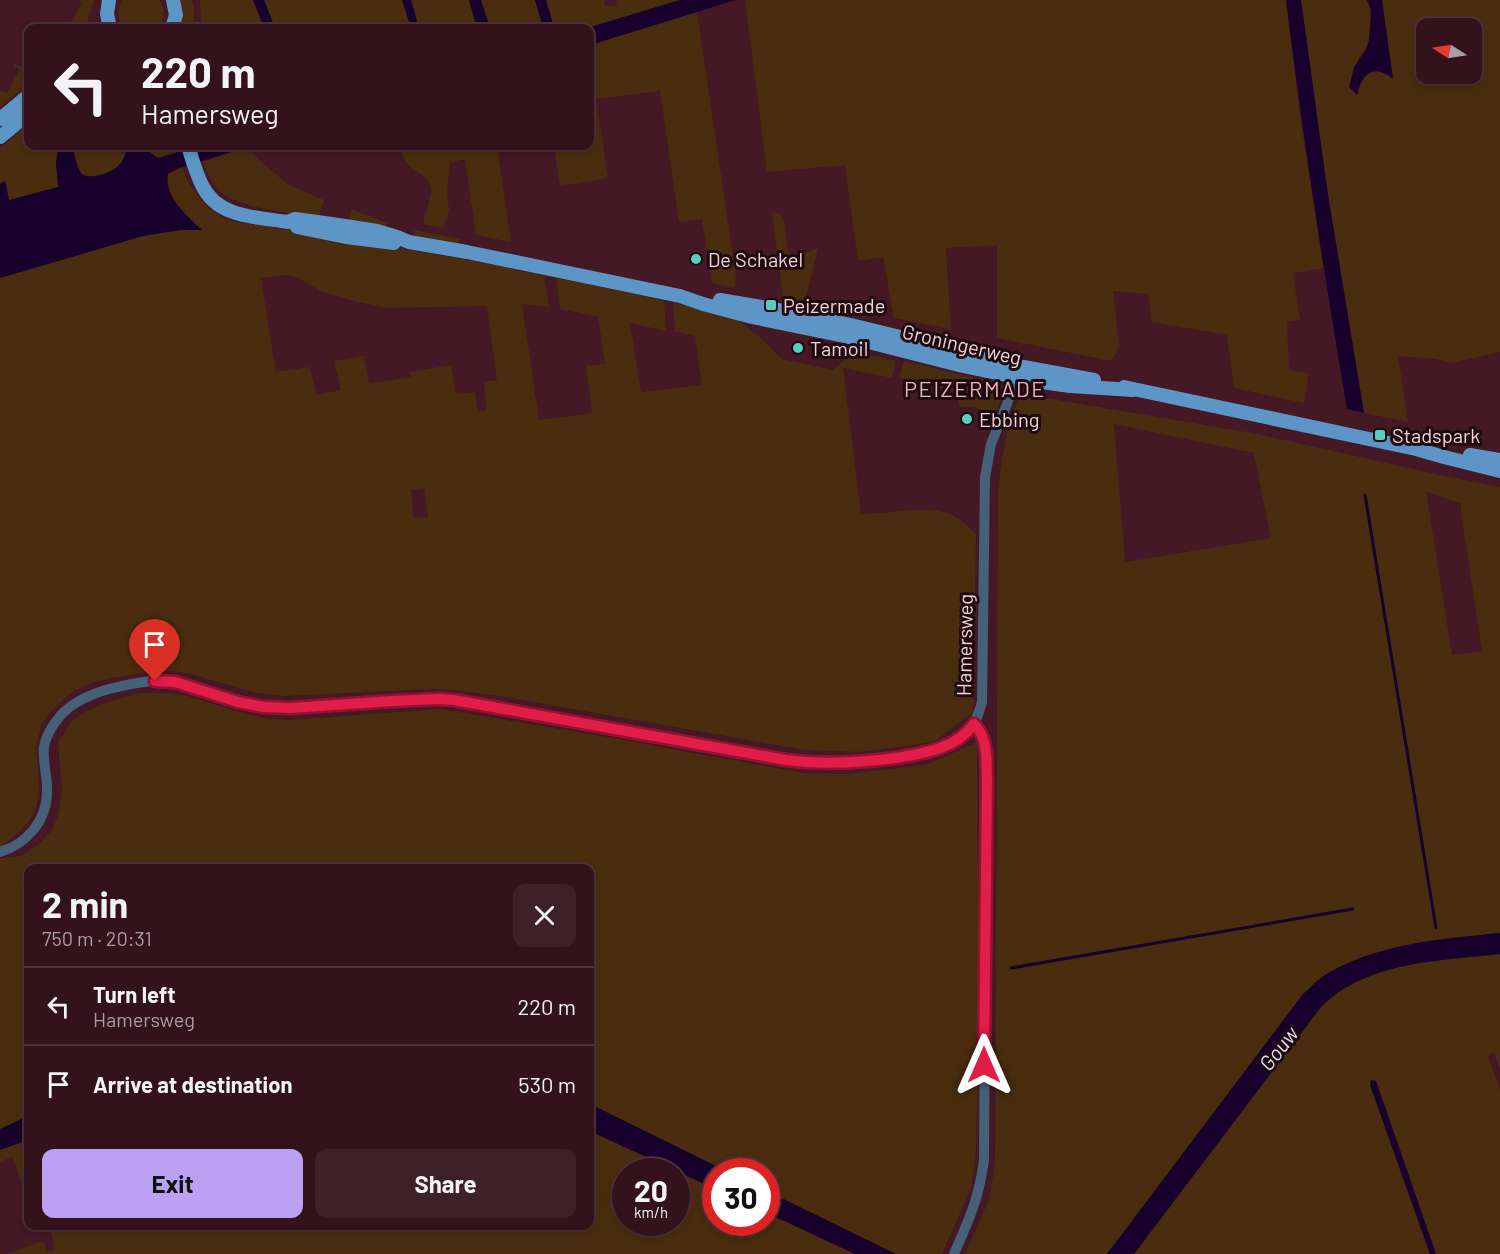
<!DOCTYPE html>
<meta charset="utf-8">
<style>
:root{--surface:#33121b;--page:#3e2028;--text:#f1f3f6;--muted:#a99ea3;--line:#4e323a;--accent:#bca0f2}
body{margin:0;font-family:Barlow,sans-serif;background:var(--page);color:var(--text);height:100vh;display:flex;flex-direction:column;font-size:22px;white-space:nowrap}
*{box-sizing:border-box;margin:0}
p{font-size:20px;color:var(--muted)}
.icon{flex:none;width:33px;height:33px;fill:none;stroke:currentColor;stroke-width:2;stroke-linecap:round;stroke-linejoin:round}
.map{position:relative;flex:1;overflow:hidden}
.side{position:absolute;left:24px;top:864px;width:570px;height:366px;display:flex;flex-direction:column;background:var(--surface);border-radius:12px;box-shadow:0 3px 9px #0003,0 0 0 2px var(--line)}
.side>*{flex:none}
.banner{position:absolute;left:24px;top:24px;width:570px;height:126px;border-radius:12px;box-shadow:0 3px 9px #0003,0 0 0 2px var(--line);background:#33121b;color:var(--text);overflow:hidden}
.needle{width:39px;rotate:282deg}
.controls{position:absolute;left:1416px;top:18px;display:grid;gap:12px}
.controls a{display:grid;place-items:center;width:66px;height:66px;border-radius:12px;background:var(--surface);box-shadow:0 3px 9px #0003,0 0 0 2px var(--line);font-size:30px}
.speed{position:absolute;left:612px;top:1158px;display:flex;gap:12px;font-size:30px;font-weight:700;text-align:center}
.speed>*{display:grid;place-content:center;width:78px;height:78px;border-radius:50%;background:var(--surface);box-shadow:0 3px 9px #0003,0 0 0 2px var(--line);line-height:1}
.speed small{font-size:15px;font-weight:400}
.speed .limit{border:9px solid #d22;background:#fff;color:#111}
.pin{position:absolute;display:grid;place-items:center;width:51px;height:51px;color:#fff;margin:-62px -26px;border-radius:50% 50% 50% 0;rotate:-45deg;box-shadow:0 0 6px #0007}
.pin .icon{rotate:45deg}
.me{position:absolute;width:66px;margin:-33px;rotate:0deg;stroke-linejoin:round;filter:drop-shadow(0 0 4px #0008)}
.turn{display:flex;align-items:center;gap:21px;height:126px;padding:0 18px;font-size:27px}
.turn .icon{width:78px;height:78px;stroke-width:2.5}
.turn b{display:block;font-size:42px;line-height:51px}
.round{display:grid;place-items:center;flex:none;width:63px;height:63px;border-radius:12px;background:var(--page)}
.overview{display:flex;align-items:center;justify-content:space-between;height:102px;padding:0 18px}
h1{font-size:36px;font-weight:700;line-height:45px}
.button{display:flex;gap:12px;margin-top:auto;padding:12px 18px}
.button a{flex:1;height:69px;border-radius:12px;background:var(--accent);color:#111;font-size:24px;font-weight:700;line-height:69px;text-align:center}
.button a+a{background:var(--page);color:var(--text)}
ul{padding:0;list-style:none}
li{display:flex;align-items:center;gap:18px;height:78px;padding:0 18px;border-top:2px solid var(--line)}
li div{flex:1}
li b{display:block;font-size:22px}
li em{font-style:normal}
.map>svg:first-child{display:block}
.green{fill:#4a2d0e;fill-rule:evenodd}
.water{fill:#18002c}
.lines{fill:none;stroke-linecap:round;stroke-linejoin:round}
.stream{stroke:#18002c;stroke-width:3}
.minor{stroke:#456078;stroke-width:10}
.major{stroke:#5d96c6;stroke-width:14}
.route-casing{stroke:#92132f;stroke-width:15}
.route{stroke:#e11d48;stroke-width:10}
.poi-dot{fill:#58cec1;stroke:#1e0b10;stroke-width:2}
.labels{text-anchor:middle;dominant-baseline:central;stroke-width:6;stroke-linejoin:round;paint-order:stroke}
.poi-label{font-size:20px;fill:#f0d2d8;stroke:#1e0b10;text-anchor:start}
.street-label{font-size:20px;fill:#f0d2d8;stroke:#1e0b10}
.water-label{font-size:21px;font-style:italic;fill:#e8dff3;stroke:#1e0b10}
.quarter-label{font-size:22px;letter-spacing:1.5px;fill:#ecb2be;stroke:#1e0b10}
</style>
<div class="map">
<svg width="1500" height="1254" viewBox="0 0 1500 1254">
<rect width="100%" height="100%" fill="#441824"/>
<path class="green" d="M 78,0 L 94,0 L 85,28 L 68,28 L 82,2 Z
M 123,0 L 160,0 C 165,10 165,18 159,28 L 124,28 C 117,19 117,10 123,0 Z
M 181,0 L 192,0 L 194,9 L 194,28 L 178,28 Z
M 200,0 L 253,0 L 264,28 L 201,28 Z
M 264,0 L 402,0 L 411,28 L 275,28 Z
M 411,0 L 469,0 L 477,28 L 419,28 Z
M 481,0 L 535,0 L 543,27 L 554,27 L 546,0 L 604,0 L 605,6 L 617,6 L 616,0 L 680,0 L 587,28 L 490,28 Z
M 745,0 L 1286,0 L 1300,116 L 1323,268 L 1293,273 L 1300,320 L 1287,322 L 1289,370 L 1309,373 L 1304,403 L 1234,388 L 1227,335 L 1152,322 L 1148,294 L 1113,291 L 1119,344 L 1117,351 L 1111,361 L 997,338 L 997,245 L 946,248 L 951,329 L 894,318 L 883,257 L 858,261 L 845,165 L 767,172 Z
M 1301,0 L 1367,0 C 1373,13 1372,35 1366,48 C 1364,53 1360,56 1358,60 C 1355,67 1357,86 1357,95 C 1363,72 1372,65 1393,78 L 1382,0 L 1500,0 L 1500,352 L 1451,363 L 1436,359 L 1398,356 L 1408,422 L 1364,413 L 1328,195 ZM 1426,28 L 1472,28 L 1472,74 L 1426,74 Z
M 697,12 L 736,277 L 735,288 L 712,283 L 702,219 L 679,222 L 660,91 L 596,99 L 608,178 L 560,186 L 554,146 L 590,146 L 590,45 Z
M 16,64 L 28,69 L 28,84 L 0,107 L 0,90 L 7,93 L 20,69 L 13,65 Z
M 28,125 L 28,146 L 59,146 L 56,162 L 58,187 L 9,201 L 7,186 L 4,182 L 0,184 L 0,148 Z
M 72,146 L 126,146 C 127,153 123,162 117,167 C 111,173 87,181 81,173 C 77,168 74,152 72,146 Z
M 146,146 L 174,146 L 177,152 L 158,158 L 148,151 Z
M 235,146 L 246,146 L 262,163 L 289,185 L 324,200 L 318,219 C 302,216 287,213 271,210 C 236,203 215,199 203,162 L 237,150 Z
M 399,146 L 497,146 L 511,242 L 476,235 L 465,159 L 450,163 L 447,192 L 449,209 L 448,216 L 443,228 L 423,224 C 425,214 430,201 431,191 C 431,174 414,173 407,163 C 403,158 402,151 399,146 Z
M 182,168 C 192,191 207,213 232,221 L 487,263 L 544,276 L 549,307 L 522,304 L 539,420 L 592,413 L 586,366 L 605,364 L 598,317 L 560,309 L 556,278 L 664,300 L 666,331 L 630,323 L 641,392 L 702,385 L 695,336 L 675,331 L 673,302 L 738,320 L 763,340 L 782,359 L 833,370 L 851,354 L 877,356 L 896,361 L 892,378 L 843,368 L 861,514 C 886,514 932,503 954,516 C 962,520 969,528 976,534 L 973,712 L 935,741 L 925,743 L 859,752 L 805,750 L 499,696 L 457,690 L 432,689 L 283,696 L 253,692 L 194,675 L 175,671 L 160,671 L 111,678 L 91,683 L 72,692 L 51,711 L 42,724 L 36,746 L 39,787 L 36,809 L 29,821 L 19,832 L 0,847 L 0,278 L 143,236 L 180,230 L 201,230 C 188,215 163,198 168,174 ZM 287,275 L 296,277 L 323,292 L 354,301 L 387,308 L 487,306 L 497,380 L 484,382 L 487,410 L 478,411 L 475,392 L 456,394 L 451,365 L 410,372 L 411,377 L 369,384 L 364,356 L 334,361 L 341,390 L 316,395 L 310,367 L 276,372 L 261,278 ZM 424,488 L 428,517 L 414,518 L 411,490 Z
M 351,209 L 387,223 L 383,230 L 349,223 Z
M 772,212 L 781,214 C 794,237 772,268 818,248 L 806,298 L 811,299 L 810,302 L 783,297 Z
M 414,230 L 461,239 L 457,245 L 416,237 Z
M 904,361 L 1006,386 L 995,414 L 973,407 L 960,407 L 957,392 L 899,378 Z
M 1022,394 L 1258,434 L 1444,476 L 1500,487 L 1500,933 L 1425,941 L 1394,948 L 1280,1025 L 1107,1254 L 965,1254 L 989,1200 L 995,1164 L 998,490 C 1002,457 1006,424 1022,394 ZM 1114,424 L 1254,453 L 1271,538 L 1125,562 ZM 1426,491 L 1461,504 L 1461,512 L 1482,651 L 1452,655 Z
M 139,693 L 170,693 L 188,696 L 250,715 L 266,718 L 287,720 L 441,709 L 607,737 L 803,773 L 848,774 L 926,765 L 977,742 L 979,1003 L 976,1151 L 971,1188 L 942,1254 L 896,1254 L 767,1191 L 766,1172 L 726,1171 L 590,1104 L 590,868 L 28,868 L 28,1116 L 0,1129 L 0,858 L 21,856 L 40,843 L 52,830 L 58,815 L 62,791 L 58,742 L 71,722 L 83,713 L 102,704 Z
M 1500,954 L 1500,1069 L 1494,1051 L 1488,1056 L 1500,1090 L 1500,1254 L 1436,1254 L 1376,1081 L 1372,1080 L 1370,1085 L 1430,1254 L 1134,1254 L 1321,1007 C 1368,961 1438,961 1500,954 Z
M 590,1131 L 715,1189 L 716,1222 L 766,1222 L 767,1213 L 855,1254 L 7,1254 L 40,1242 L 44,1243 L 47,1251 L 55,1250 L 51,1233 L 45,1227 L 36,1228 L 35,1226 L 590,1226 ZM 626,1172 L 676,1172 L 676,1222 L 626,1222 Z
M 28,1140 L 28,1205 L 14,1159 L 12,1157 L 0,1162 L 0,1150 Z"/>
<path class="water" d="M 253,0 L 264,0 L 275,28 L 264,28 Z
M 402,0 L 411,0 L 419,28 L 411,28 Z
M 469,0 L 481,0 L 490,28 L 477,28 Z
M 535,0 L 546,0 L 554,27 L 543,27 Z
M 680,0 L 736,0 L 590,45 L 590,28 L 587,28 Z
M 1286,0 L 1301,0 L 1328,195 L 1364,413 L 1347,409 C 1324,273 1303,137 1286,0 Z
M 1367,0 L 1382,0 L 1393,79 C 1374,63 1362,73 1357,95 L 1349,87 L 1354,67 L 1366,49 L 1369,40 L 1371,10 Z
M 59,146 L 72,146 C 74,152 77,168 81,173 C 87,181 111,173 117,167 C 123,162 127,153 126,146 L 146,146 L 148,151 L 158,158 L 200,146 L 235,146 L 238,150 L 176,169 L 168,174 C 164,197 187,216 202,230 L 180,230 L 143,236 L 0,278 L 0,184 L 5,181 L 9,200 L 58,187 L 56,162 Z
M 1500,933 L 1500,954 C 1438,961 1368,961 1321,1007 L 1134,1254 L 1107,1254 L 1303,994 C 1311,987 1319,978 1328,973 C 1380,943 1442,939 1500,933 Z
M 1371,1080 L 1376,1081 L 1436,1254 L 1430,1254 L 1370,1085 Z
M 590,1104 L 726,1171 L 716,1172 L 715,1189 L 590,1131 Z
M 28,1116 L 28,1140 L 0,1150 L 0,1129 Z
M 767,1191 L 896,1254 L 855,1254 L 767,1213 Z"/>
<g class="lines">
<path class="stream" d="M 1365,495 L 1436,928
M 1011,968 L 1353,909"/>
<path class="minor" d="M 0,852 C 27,844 47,820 47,792 C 48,778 42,760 44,747 C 46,735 54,723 61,715 C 74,701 91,694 109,689 C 130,684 154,678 176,682 C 197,686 216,696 236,702 C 254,707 272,708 290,708 C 345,707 399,696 454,700 L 786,760 C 803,762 820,764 837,764 C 869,763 947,756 969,731 C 976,723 979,712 982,702 L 985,477 L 991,444 L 1007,404 L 1017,370
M 954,1254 C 969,1220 979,1198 984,1160 L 986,780 C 986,760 989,739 974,724"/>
<path class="major" d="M 109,0 L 107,14 L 110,28
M 172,28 L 176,15 L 173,0
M 0,119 L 28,96
M 0,137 L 28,114
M 188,146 C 192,159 196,173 202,185 C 217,218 257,217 288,222 L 295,219 L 332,224 L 377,231 L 397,237 L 409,242 L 467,252 L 680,296 L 703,304 L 752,317 L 849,337 L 963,366 L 1035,381 L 1070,386 L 1133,390
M 297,227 L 346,237 L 394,243
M 720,300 L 774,309 L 851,325 L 1018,366 L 1094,380
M 1124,387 L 1416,449 L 1444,457 L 1500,471
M 1470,455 L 1500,460"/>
</g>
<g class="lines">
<defs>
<path id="route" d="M 155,681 L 175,682 L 238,702 L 264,707 L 291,708 L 393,701 L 438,699 L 454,700 L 786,760 C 824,765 858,763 896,758 C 924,753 956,749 974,724 C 989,739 986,760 987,780 L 984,1065"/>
</defs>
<use href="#route" class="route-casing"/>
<use href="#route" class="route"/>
</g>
<g class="poi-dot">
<circle cx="696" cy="259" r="6"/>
<rect x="765" y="299" width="12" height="12" rx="3"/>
<circle cx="798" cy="348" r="6"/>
<circle cx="967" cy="419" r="6"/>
<rect x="1374" y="429" width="12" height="12" rx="3"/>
</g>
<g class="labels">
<g class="poi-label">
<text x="708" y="259">De Schakel</text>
<text x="783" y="305">Peizermade</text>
<text x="810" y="348">Tamoil</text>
<text x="979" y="419">Ebbing</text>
<text x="1392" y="435">Stadspark</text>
</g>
<g class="street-label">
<text transform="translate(962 344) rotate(13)">Groningerweg</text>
<text transform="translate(964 645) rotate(-89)">Hamersweg</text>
</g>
<g class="water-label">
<text transform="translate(1278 1048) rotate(-52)">Gouw</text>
</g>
<g class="quarter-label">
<text x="975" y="388">PEIZERMADE</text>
</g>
</g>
</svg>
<div class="controls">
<a><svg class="needle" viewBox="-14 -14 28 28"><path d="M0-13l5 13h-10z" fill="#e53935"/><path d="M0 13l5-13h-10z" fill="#a99ea3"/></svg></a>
</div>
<div class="speed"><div>20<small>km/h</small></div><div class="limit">30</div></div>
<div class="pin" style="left:155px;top:681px;background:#d93025"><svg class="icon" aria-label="arrive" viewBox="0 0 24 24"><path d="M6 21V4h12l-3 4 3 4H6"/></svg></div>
<svg class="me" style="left:984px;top:1065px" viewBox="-20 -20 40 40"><path d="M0-17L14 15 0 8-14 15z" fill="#e11d48" stroke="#fff" stroke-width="4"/></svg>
<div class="banner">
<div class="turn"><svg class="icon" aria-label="left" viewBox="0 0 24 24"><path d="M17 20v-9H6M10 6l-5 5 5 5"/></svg><div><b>220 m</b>Hamersweg</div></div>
</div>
<section class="side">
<div class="overview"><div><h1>2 min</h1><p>750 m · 20:31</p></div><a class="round"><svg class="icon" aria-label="close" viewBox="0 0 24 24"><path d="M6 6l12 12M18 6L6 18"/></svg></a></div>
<ul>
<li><svg class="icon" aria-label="left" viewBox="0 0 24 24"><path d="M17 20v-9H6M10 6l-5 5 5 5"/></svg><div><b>Turn left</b><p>Hamersweg</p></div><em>220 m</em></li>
<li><svg class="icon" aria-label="arrive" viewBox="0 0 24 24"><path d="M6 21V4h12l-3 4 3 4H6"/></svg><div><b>Arrive at destination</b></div><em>530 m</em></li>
</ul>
<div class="button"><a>Exit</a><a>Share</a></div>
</section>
</div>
